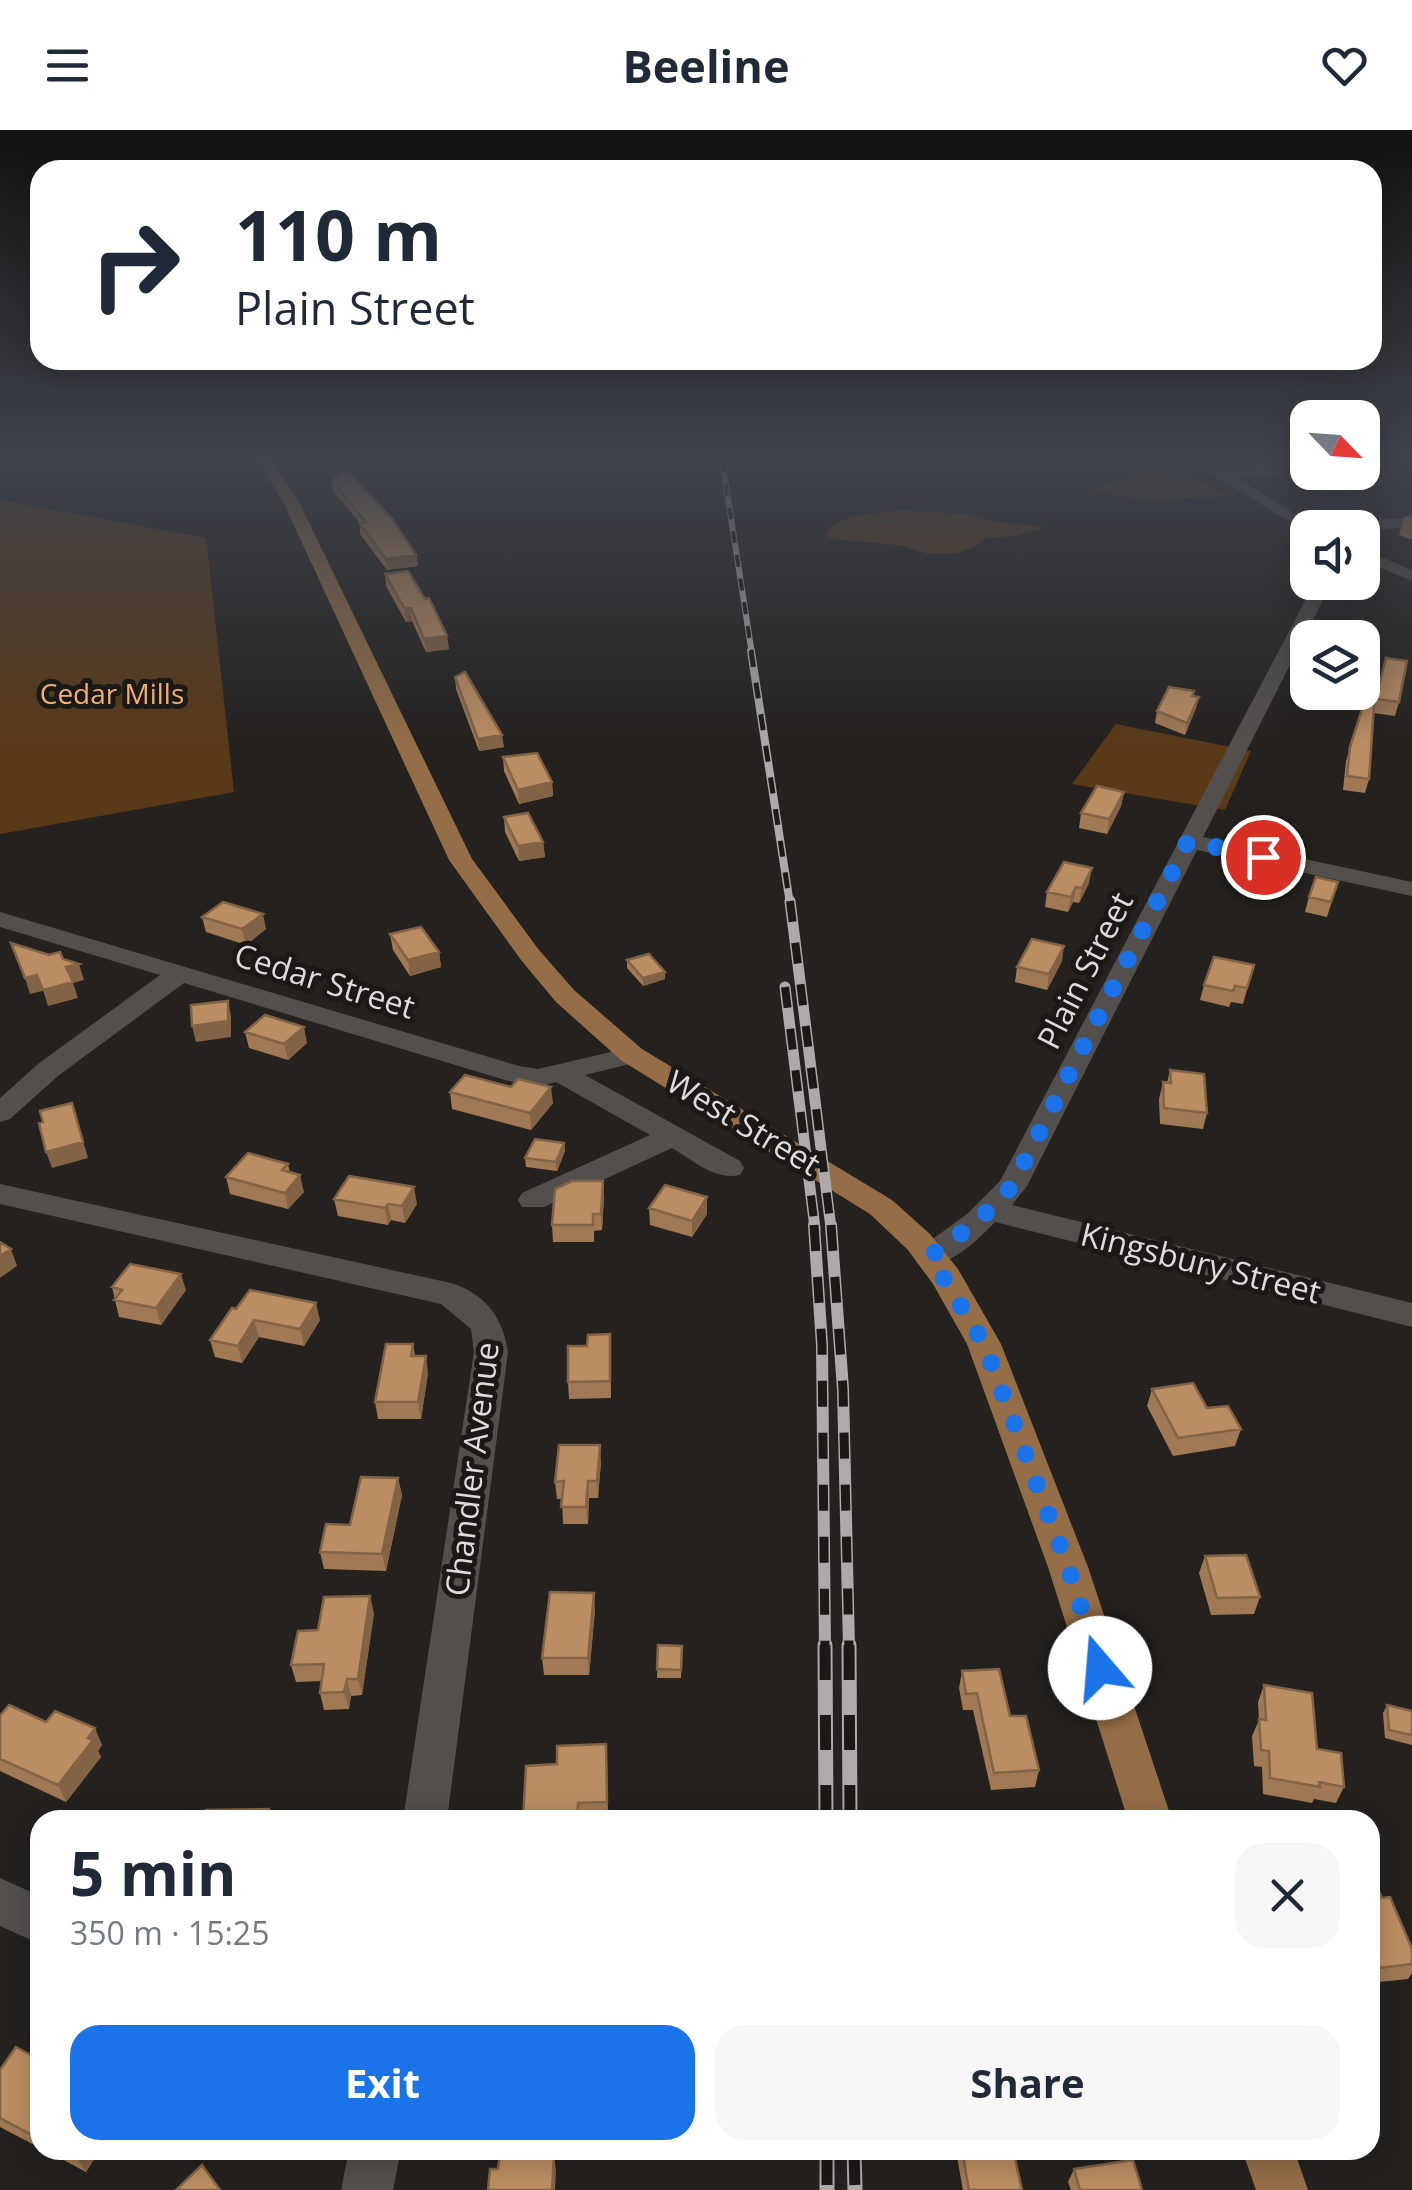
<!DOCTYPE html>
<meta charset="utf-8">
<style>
:root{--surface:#fff;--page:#f6f6f7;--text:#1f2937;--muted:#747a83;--accent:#1a73e8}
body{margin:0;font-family:"Open Sans",sans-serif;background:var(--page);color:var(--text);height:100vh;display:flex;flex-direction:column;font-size:38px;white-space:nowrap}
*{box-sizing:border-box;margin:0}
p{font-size:32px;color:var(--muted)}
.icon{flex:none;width:55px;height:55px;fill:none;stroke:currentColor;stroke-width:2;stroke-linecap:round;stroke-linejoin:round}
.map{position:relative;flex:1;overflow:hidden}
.sheet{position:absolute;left:30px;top:1680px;width:1350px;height:350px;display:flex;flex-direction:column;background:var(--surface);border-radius:30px;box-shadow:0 5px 25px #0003}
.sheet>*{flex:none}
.guide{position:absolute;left:30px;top:30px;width:1352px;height:210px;border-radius:30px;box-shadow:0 5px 25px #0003;background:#fff;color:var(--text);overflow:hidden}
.needle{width:65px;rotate:115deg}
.buttons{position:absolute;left:1290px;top:270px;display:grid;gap:20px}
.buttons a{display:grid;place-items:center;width:90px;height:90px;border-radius:20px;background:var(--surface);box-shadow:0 5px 25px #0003;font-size:50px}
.pin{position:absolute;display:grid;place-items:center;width:85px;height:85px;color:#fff;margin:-42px;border:5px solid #fff;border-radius:50%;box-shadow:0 2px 10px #0007}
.me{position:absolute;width:110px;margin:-55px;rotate:342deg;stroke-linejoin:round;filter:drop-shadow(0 0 8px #0008)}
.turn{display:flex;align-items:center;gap:35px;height:210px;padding:0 40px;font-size:45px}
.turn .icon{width:130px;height:130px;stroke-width:2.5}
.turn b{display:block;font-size:70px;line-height:85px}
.round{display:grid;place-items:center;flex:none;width:105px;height:105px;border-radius:30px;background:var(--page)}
.head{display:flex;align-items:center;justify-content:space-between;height:170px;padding:0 40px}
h1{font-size:60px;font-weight:700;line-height:75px}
.primary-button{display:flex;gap:20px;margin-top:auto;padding:20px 40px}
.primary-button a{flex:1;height:115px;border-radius:30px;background:var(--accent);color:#fff;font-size:40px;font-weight:700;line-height:115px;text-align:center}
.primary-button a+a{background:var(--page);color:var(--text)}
header{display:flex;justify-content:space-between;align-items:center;height:130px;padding:0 40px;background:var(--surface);font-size:45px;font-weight:700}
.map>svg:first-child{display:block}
.green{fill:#5a3917}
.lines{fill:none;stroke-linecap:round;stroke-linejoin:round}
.minor{fill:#534f4c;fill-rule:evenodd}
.major{fill:#956e47;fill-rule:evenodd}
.rail-far4-casing{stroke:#adaaa9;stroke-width:6}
.rail-far3-casing{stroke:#adaaa9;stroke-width:8}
.rail-far2-casing{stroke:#adaaa9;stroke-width:11}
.rail-far1-casing{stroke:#adaaa9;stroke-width:12}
.rail-casing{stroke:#adaaa9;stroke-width:15}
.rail-far4{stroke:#1b1815;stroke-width:4;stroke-dasharray:12;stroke-linecap:butt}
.rail-far3{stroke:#1b1815;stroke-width:5;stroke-dasharray:16;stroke-linecap:butt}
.rail-far2{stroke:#1b1815;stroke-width:8;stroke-dasharray:21;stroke-linecap:butt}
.rail-far1{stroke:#1b1815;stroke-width:9;stroke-dasharray:26;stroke-linecap:butt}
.rail{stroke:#1b1815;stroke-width:11;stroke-dasharray:35;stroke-linecap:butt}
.wall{fill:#a17954}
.shaded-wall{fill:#836345}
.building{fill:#bb8d62;stroke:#836345;stroke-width:2.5}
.route{stroke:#1a73e8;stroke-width:18;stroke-dasharray:0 32.4}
.labels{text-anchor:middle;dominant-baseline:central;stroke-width:10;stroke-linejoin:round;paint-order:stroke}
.far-park-label{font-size:28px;fill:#f1ae70;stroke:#1b1815}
.street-label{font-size:32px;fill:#dedbda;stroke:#1b1815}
</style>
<header><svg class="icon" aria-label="menu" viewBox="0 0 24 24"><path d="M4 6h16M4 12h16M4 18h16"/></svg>Beeline<svg class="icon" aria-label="heart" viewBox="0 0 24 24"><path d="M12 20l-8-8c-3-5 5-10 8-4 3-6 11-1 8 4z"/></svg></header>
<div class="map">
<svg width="1412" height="2060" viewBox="0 0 1412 2060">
<rect width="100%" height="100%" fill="#24211e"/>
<path class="green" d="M 1143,338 L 1189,345 L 1228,366 L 1150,370 L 1093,362 L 1095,358 L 1135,344 L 1128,341 Z
M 0,370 L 206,408 L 234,662 L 0,704 Z
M 897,380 L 970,384 L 996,392 L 1046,397 L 1016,406 L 985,408 L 974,417 L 956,423 L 929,424 L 899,415 L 833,409 L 825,404 C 841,381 872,386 897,380 Z
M 1116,594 L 1251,621 L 1225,680 L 1072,654 Z"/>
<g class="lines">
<path class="minor" d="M 1190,330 L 1207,330 L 1225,341 L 1308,332 L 1308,340 L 1238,348 L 1318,398 L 1304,401 Z
M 1412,387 L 1412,397 L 1362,401 L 1362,398 L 1338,398 L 1346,393 Z
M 1362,419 L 1412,440 L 1412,451 L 1362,430 Z
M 1315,452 L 1332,452 L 1203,707 L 1412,752 L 1412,766 L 1197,720 L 1027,1056 L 1012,1075 L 1412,1173 L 1412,1197 L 995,1092 C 978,1110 945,1142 919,1135 L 914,1127 L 919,1119 L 967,1084 L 1000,1051 Z
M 0,782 L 519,936 L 538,939 L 632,917 L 642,919 L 646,925 L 642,931 L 585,945 L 740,1031 L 744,1038 L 740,1045 C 716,1051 692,1030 672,1018 L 544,1077 L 522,1077 L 518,1070 L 522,1063 L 650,1005 L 556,952 L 538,957 L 505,950 L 184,853 L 58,946 L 10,989 L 0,992 L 0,968 L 38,934 L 160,845 L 0,797 Z
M 0,1054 L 451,1153 C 486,1164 503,1188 508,1222 L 447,1690 L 403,1690 L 474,1222 L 471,1199 L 441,1174 L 0,1074 Z
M 0,1748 L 40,1766 L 40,1814 L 0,1796 Z
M 349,2020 L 401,2020 L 393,2060 L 341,2060 Z"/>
<path class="major" d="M 258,330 L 272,330 L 300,374 L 472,729 L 539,820 L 574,860 L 642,919 L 892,1070 L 930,1104 L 958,1139 L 1001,1214 L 1088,1437 L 1172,1690 L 1128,1690 L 1048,1437 L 967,1214 L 933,1154 L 908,1120 L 870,1084 L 622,931 L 556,872 L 521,830 L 449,730 L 284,374 Z
M 1242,2020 L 1294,2020 L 1308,2060 L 1256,2060 Z"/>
<defs>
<path id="rail-far4" d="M 722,330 L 752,524"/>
<path id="rail-far3" d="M 751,521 L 790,774"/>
<path id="rail-far2" d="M 790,771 L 831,1098
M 785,857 L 815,1098"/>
<path id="rail-far1" d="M 814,1095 L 822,1215 L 825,1518
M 831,1095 L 843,1259 L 849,1518"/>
<path id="rail" d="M 825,1515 L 826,1690
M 849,1515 L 850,1690
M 827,2020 L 827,2060
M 854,2020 L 855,2060"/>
</defs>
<use href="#rail-far4" class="rail-far4-casing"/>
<use href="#rail-far3" class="rail-far3-casing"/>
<use href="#rail-far2" class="rail-far2-casing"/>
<use href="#rail-far1" class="rail-far1-casing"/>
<use href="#rail" class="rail-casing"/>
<use href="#rail-far4" class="rail-far4"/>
<use href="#rail-far3" class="rail-far3"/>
<use href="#rail-far2" class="rail-far2"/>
<use href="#rail-far1" class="rail-far1"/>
<use href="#rail" class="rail"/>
</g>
<path class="wall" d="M 332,351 L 416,425 L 418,436 L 387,440 L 360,404 L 360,393 L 333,361 Z
M 1412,385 L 1412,410 L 1399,405 L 1404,387 Z
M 385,444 L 425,469 L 449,519 L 426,522 L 412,491 L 406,492 L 386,456 Z
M 1386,528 L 1399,572 L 1395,586 L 1374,583 L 1369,649 L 1365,663 L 1343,660 L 1346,631 L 1364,573 L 1374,576 Z
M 455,547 L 504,617 L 479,621 L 456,559 Z
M 1194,561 L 1193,566 L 1199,567 L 1196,578 L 1185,605 L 1155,593 L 1157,581 Z
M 503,627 L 552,652 L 553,666 L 519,674 L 504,641 Z
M 1124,662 L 1121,676 L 1107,704 L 1079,698 L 1081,683 Z
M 504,687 L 543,712 L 545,727 L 519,731 L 505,702 Z
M 1338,752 L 1327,787 L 1305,782 L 1309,767 Z
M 1089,753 L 1079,773 L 1073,772 L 1068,782 L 1045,777 L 1047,762 Z
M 202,787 L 266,799 L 246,815 L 206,802 Z
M 390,804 L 439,822 L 441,837 L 410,846 L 393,820 Z
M 627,830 L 665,842 L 665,849 L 643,856 L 627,838 Z
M 1062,831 L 1047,860 L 1015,852 L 1017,837 Z
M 1254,835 L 1243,874 L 1231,872 L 1229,877 L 1200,870 L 1204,855 Z
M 245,902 L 307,913 L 288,930 L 249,918 Z
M 1170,940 L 1207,983 L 1203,999 L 1160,994 L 1159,969 L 1163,952 L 1167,953 Z
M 511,957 L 553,973 L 531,1000 L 452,979 L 450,962 Z
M 564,1013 L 565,1021 L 557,1041 L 526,1037 L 525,1028 Z
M 288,1034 L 290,1043 L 304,1062 L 288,1079 L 230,1064 L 226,1047 Z
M 603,1051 L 604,1067 L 602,1100 L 594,1101 L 594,1112 L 553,1112 L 552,1095 Z
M 334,1069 L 417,1074 L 405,1093 L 391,1090 L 388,1095 L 338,1086 Z
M 649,1078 L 707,1084 L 692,1107 L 650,1095 Z
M 112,1157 L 186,1160 L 161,1195 L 119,1187 Z
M 232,1178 L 320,1190 L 304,1216 L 259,1207 L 242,1233 L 215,1227 L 210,1210 Z
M 610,1204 L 611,1268 L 569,1269 L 568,1252 L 587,1216 Z
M 413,1214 L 415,1226 L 428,1243 L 421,1289 L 378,1289 L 375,1272 Z
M 1152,1259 L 1207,1278 L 1241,1299 L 1235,1316 L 1173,1326 L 1147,1276 Z
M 601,1332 L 598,1368 L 589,1368 L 588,1394 L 563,1394 L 562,1369 L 557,1369 L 555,1352 Z
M 398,1348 L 402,1365 L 386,1441 L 324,1439 L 320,1422 Z
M 1205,1426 L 1260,1467 L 1254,1484 L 1211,1485 L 1199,1443 Z
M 595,1480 L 589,1545 L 544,1545 L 542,1528 Z
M 374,1483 L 362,1565 L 351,1566 L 349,1579 L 324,1580 L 320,1563 L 322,1551 L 296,1552 L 291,1535 L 318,1500 Z
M 682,1516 L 681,1548 L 657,1548 L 657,1539 Z
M 962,1541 L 1010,1586 L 1039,1640 L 1035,1657 L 991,1660 L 973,1580 L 963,1580 L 959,1558 Z
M 1264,1555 L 1317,1619 L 1344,1657 L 1336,1673 L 1314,1669 L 1312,1673 L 1263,1664 L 1262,1637 L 1254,1636 L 1252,1606 L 1259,1590 L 1258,1572 Z
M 1387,1575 L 1412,1581 L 1412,1615 L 1385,1608 L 1383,1583 Z
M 0,1586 L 46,1592 L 102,1615 L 98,1621 L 101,1627 L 66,1672 L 0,1641 Z
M 607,1630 L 608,1688 L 523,1690 Z
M 1370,1749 L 1412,1819 L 1412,1843 L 1408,1849 L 1370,1853 Z
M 40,1930 L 40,2018 L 0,1997 L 0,1940 Z
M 45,2020 L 100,2020 L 86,2042 Z
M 959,2020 L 1013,2020 L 1022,2060 L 963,2060 L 957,2027 Z
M 1074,2039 L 1142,2060 L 1071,2060 L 1068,2052 Z"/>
<path class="shaded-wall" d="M 416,425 L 418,436 L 387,440 L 386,429 Z
M 411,478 L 412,491 L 406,492 L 405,479 Z
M 447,506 L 449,519 L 426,522 L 424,509 Z
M 1199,567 L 1196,578 L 1185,605 L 1187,593 Z
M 502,605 L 504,617 L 479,621 L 478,609 Z
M 552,652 L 553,666 L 519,674 L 518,660 Z
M 1124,662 L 1121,676 L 1107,704 L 1109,689 Z
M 543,712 L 545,727 L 519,731 L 518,716 Z
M 1092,738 L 1089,753 L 1079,773 L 1082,758 Z
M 1076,757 L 1073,772 L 1068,782 L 1071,767 Z
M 263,784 L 266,799 L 246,815 L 242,799 Z
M 1064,816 L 1062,831 L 1047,860 L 1049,844 Z
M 439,822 L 441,837 L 410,846 L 408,830 Z
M 79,834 L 84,850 L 73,853 L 78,868 L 48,876 L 43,860 L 66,837 Z
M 665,842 L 665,849 L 643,856 L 643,848 Z
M 37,845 L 42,861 L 30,864 L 25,848 Z
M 228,871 L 231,886 L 231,907 L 196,912 L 192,896 Z
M 304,897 L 307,913 L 288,930 L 284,914 Z
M 551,957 L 553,973 L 531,1000 L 530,983 Z
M 72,973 L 88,1028 L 52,1038 L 46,1022 Z
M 564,1013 L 565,1021 L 557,1041 L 556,1032 Z
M 300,1045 L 304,1062 L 288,1079 L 285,1063 Z
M 603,1051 L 604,1067 L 602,1100 L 601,1084 Z
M 414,1057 L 417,1074 L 405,1093 L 402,1076 Z
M 707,1067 L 707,1084 L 692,1107 L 692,1091 Z
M 388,1074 L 391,1090 L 388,1095 L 385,1078 Z
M 11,1119 L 17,1136 L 0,1148 L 0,1126 Z
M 181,1144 L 186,1160 L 161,1195 L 156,1178 Z
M 316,1173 L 320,1190 L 304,1216 L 300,1199 Z
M 254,1190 L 259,1207 L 242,1233 L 238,1216 Z
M 426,1226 L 428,1243 L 421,1289 L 418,1272 Z
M 600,1315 L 601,1332 L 598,1368 L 597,1351 Z
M 398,1348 L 402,1365 L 386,1441 L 382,1424 Z
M 588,1351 L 589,1368 L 588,1394 L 586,1377 Z
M 594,1463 L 595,1480 L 589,1545 L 588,1528 Z
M 370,1466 L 374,1483 L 362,1565 L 358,1549 Z
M 347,1549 L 351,1566 L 349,1579 L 344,1562 Z
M 95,1598 L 102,1615 L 98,1621 L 101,1627 L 66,1672 L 58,1655 Z
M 82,2020 L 100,2020 L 86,2042 L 77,2028 Z
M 554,2026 L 556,2040 L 555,2060 L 552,2060 Z"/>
<path class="building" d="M 346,339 L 393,390 L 416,425 L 386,429 L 359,393 L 366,392 L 332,351 Z
M 408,441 L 425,469 L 429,468 L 447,506 L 424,509 L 411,478 L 405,479 L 385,444 Z
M 1386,528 L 1407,531 L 1399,572 L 1376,569 Z
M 465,542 L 502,605 L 478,609 L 455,547 Z
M 1169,557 L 1194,561 L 1192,566 L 1199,567 L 1187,593 L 1157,581 Z
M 1364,573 L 1374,575 L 1369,649 L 1347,646 L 1350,617 Z
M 537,623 L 552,652 L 518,660 L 503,627 Z
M 1097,656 L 1124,662 L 1109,689 L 1081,683 Z
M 528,683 L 543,712 L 518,716 L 504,687 Z
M 1064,732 L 1092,738 L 1082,758 L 1076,757 L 1071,767 L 1047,762 Z
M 1316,747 L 1338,752 L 1331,772 L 1309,767 Z
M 223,772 L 263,784 L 242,799 L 202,787 Z
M 421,797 L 439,822 L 408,830 L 390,804 Z
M 1032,809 L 1064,816 L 1049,844 L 1017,837 Z
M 11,813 L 49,825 L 60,822 L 63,829 L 79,834 L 66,837 L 73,852 L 43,860 L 37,845 L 25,848 Z
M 649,824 L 665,842 L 643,848 L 627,830 Z
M 1214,827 L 1254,835 L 1247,858 L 1235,856 L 1233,861 L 1204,855 Z
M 228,871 L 228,891 L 192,896 L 191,875 Z
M 265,885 L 304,897 L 284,914 L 245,902 Z
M 1170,940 L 1204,944 L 1207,983 L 1164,978 L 1163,952 L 1171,953 Z
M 465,945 L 511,957 L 518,949 L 551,957 L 530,983 L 450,962 Z
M 72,973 L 83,1012 L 46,1022 L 39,993 L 43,992 L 40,981 Z
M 535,1009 L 564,1013 L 556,1032 L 525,1028 Z
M 248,1023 L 288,1034 L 282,1040 L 300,1045 L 285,1063 L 226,1047 Z
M 349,1046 L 414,1057 L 402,1076 L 388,1074 L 385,1078 L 334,1069 Z
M 572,1051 L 603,1051 L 601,1084 L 593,1084 L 593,1095 L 552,1095 L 555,1059 Z
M 665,1055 L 707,1067 L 692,1091 L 649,1078 Z
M 0,1112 L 11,1119 L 0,1126 Z
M 130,1134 L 181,1144 L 156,1178 L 114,1170 L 122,1160 L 112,1157 Z
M 250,1160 L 316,1173 L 300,1199 L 254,1190 L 238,1216 L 210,1210 L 232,1178 L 236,1179 Z
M 610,1204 L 610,1251 L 568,1252 L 568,1216 L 587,1216 L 588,1205 Z
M 386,1214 L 413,1214 L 411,1226 L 426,1226 L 418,1272 L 375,1272 Z
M 1193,1253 L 1207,1278 L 1228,1276 L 1241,1299 L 1178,1308 L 1152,1259 Z
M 559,1315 L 600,1315 L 597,1351 L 588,1351 L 586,1377 L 561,1377 L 564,1351 L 555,1352 Z
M 361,1347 L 398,1348 L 382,1424 L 320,1422 L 326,1394 L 350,1395 Z
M 1246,1425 L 1260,1467 L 1217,1468 L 1205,1426 Z
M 550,1462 L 594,1463 L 588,1528 L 542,1528 Z
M 370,1466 L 358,1549 L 347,1549 L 344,1562 L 320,1563 L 324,1534 L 291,1535 L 298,1501 L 318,1500 L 324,1467 Z
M 658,1515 L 682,1516 L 681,1540 L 657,1539 Z
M 999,1539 L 1010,1586 L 1026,1586 L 1039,1640 L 994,1643 L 977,1563 L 966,1564 L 962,1541 Z
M 1264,1555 L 1312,1563 L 1317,1619 L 1341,1623 L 1344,1657 L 1319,1652 L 1320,1657 L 1270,1648 L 1269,1621 L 1261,1620 L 1259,1589 L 1266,1590 Z
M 9,1575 L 46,1592 L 55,1581 L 95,1598 L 88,1608 L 93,1610 L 58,1655 L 0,1629 L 0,1586 Z
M 1387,1575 L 1412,1581 L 1412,1605 L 1389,1600 Z
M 606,1614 L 607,1672 L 578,1673 L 577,1690 L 523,1690 L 526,1636 L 557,1634 L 557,1616 Z
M 269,1679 L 267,1690 L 204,1690 L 206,1680 Z
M 1370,1749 L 1374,1749 L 1382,1768 L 1390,1767 L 1412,1819 L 1412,1834 L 1370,1839 Z
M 16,1917 L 40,1930 L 40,2009 L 0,1988 L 0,1940 Z
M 61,2020 L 82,2020 L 77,2028 Z
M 962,2020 L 1013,2020 L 1022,2060 L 969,2060 Z
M 500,2026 L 554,2026 L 552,2060 L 488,2060 L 490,2039 L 498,2039 Z
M 1133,2030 L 1142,2060 L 1080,2060 L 1074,2039 Z
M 202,2035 L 220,2060 L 176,2060 Z"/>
<linearGradient id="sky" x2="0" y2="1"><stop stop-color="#141210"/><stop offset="0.53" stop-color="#3f434c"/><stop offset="1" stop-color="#3f434c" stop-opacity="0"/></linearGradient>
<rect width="1412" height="618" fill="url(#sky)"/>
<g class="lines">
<path class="route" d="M 1100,1538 L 1068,1437 L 984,1214 L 930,1126 L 978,1091 L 1012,1056 L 1188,711 L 1263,727"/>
</g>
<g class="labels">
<g class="far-park-label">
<text x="112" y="563">Cedar Mills</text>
</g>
<g class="street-label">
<text transform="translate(1084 840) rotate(-63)">Plain Street</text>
<text transform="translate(325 850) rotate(17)">Cedar Street</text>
<text transform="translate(744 992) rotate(31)">West Street</text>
<text transform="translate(1201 1132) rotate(14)">Kingsbury Street</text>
<text transform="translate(471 1339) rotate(-83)">Chandler Avenue</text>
</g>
</g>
</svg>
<div class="buttons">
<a><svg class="needle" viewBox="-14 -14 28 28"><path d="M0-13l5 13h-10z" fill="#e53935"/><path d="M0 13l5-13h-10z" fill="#747a83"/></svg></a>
<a><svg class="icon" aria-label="sound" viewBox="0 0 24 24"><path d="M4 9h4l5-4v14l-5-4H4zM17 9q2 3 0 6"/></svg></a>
<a><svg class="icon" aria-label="layers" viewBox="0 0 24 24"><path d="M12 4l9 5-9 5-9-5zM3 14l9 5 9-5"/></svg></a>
</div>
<div class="pin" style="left:1263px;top:727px;background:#d93025"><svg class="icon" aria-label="arrive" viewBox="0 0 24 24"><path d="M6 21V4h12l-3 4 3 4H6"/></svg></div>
<svg class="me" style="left:1100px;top:1538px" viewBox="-20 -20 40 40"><circle r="19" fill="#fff"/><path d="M0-13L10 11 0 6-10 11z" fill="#1a73e8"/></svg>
<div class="guide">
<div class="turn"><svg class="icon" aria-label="right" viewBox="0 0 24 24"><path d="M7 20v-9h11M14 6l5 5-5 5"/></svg><div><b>110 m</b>Plain Street</div></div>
</div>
<section class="sheet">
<div class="head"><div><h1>5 min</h1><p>350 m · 15:25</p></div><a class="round"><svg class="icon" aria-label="close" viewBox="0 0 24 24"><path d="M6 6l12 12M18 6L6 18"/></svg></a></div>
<div class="primary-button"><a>Exit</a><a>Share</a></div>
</section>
</div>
